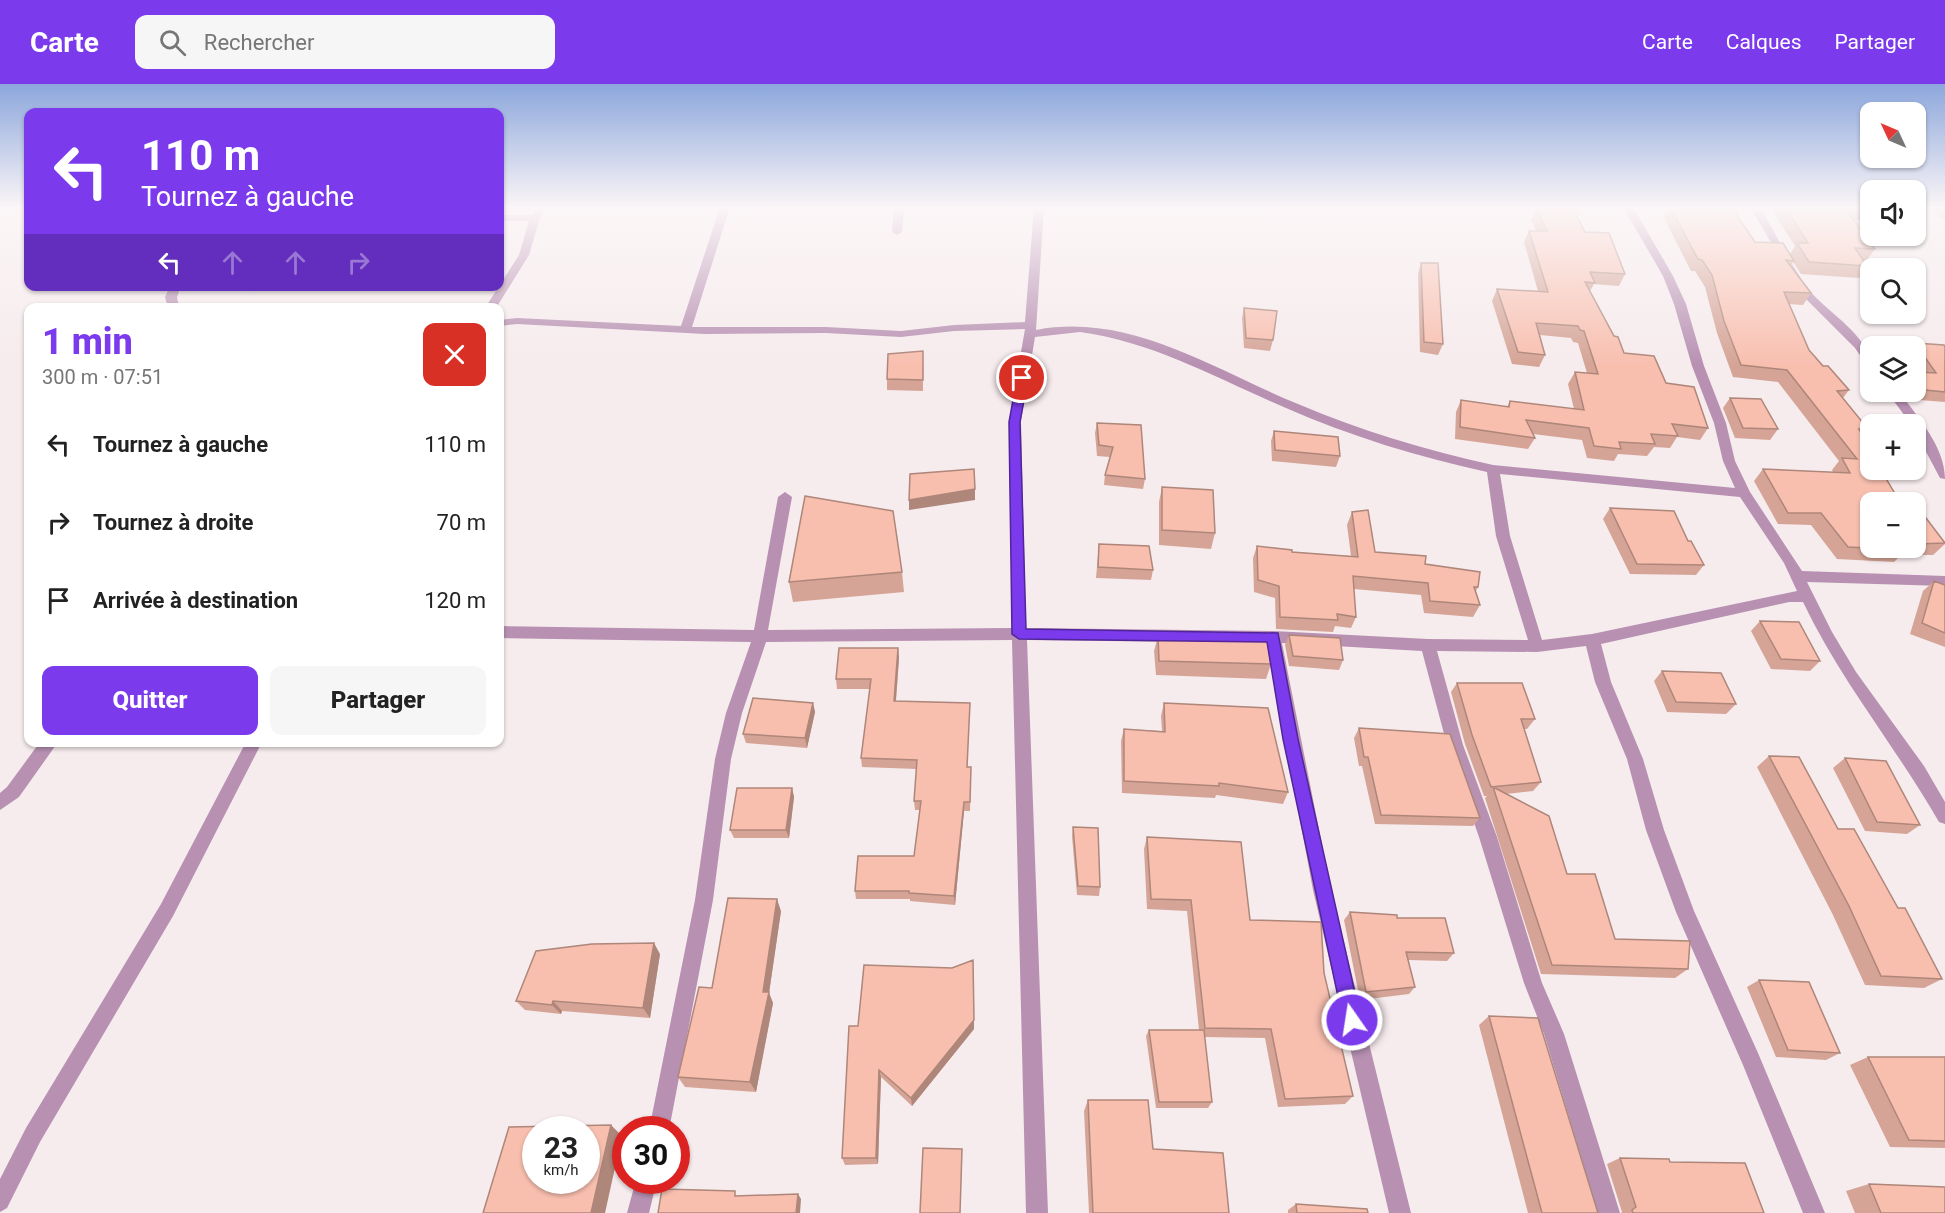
<!DOCTYPE html>
<html lang="fr">
<meta charset="utf-8">
<style>
:root{--surface:#fff;--page:#f6f6f6;--text:#222;--muted:#767676;--accent:#7c3aed}
body{margin:0;font-family:Roboto,sans-serif;background:var(--page);color:var(--text);height:100vh;display:flex;flex-direction:column;font-size:22px;white-space:nowrap}
*{box-sizing:border-box;margin:0}
p{font-size:20px;color:var(--muted)}
.icon{flex:none;width:33px;height:33px;fill:none;stroke:currentColor;stroke-width:2;stroke-linecap:round;stroke-linejoin:round}
.map{position:relative;flex:1;overflow:hidden}
.side{position:absolute;left:24px;top:219px;width:480px;height:444px;display:flex;flex-direction:column;background:var(--surface);border-radius:12px;box-shadow:0 2px 4px #0004}
.side>*{flex:none}
.guide{position:absolute;left:24px;top:24px;width:480px;height:183px;border-radius:12px;box-shadow:0 2px 4px #0004;background:#7c3aed;color:#fff;overflow:hidden}
.needle{width:39px;rotate:314deg}
.fabs{position:absolute;left:1860px;top:18px;display:grid;gap:12px}
.fabs a{display:grid;place-items:center;width:66px;height:66px;border-radius:12px;background:var(--surface);box-shadow:0 2px 4px #0004;font-size:30px}
.speed{position:absolute;left:522px;top:1032px;display:flex;gap:12px;font-size:30px;font-weight:700;text-align:center}
.speed>*{display:grid;place-content:center;width:78px;height:78px;border-radius:50%;background:var(--surface);box-shadow:0 2px 4px #0004;line-height:1}
.speed small{font-size:15px;font-weight:400}
.speed .limit{border:9px solid #d22;background:#fff;color:#111}
.pin{position:absolute;display:grid;place-items:center;width:51px;height:51px;color:#fff;margin:-26px;border:3px solid #fff;border-radius:50%;box-shadow:0 2px 6px #0007}
.me{position:absolute;width:66px;margin:-33px;rotate:347deg;stroke-linejoin:round;filter:drop-shadow(0 0 4px #0008)}
.turn{display:flex;align-items:center;gap:21px;height:126px;padding:0 18px;font-size:27px}
.turn .icon{width:78px;height:78px;stroke-width:2.5}
.turn b{display:block;font-size:42px;line-height:51px}
.lanes{display:flex;align-items:center;height:57px;padding:0 18px;background:#0003;justify-content:center;gap:30px;direction:ltr}
.lanes .off{opacity:.35}
.round{display:grid;place-items:center;flex:none;width:63px;height:63px;border-radius:12px;background:var(--page)}
.headline{display:flex;align-items:center;justify-content:space-between;height:102px;padding:0 18px}
h1{font-size:36px;font-weight:800;line-height:45px;color:var(--accent)}
.primary-button{display:flex;gap:12px;margin-top:auto;padding:12px 18px}
.primary-button a{flex:1;height:69px;border-radius:12px;background:var(--accent);color:#fff;font-size:24px;font-weight:800;line-height:69px;text-align:center}
.primary-button a+a{background:var(--page);color:var(--text)}
ul{padding:0;list-style:none}
li{display:flex;align-items:center;gap:18px;height:78px;padding:0 18px}
li div{flex:1}
li b{display:block;font-size:22px}
li em{font-style:normal}
header{display:flex;align-items:center;gap:36px;box-sizing:border-box;height:84px;padding:0 30px;background:var(--accent);color:#fff}
header strong{font-size:28px}
nav{display:flex;gap:33px;margin-inline-start:auto;font-size:21px}
.search{width:420px;height:54px;background:var(--page);display:flex;align-items:center;gap:15px;box-sizing:border-box;padding:0 21px;border-radius:12px;color:var(--muted);font-size:22px}
.map>svg:first-child{display:block}
.lines{fill:none;stroke-linecap:round;stroke-linejoin:round}
.minor{fill:#b790b2;fill-rule:evenodd}
.wall{fill:#d5a496}
.shaded-wall{fill:#ae867a}
.building{fill:#f8bfaf;stroke:#ae867a;stroke-width:1.5;fill-rule:evenodd}
.route{fill:#7c3aed;stroke:#51269a;stroke-width:1.5}
</style>
<header>
<strong>Carte</strong>
<div class="search"><svg class="icon" aria-label="search" viewBox="0 0 24 24"><circle cx="10" cy="10" r="6"/><path d="M15 15l6 6"/></svg>Rechercher</div>
<nav><a>Carte</a><a>Calques</a><a>Partager</a></nav>
</header>
<div class="map">
<svg width="1945" height="1129" viewBox="0 0 1945 1129">
<rect width="100%" height="100%" fill="#f6ebed"/>
<g class="lines">
<path class="minor" d="M 536,123 L 546,123 L 540,134 L 529,171 L 496,224 L 485,224 L 519,171 L 529,137 L 500,137 L 500,131 L 532,131 Z
M 720,123 L 730,123 L 692,243 L 826,243 L 901,247 L 954,241 L 1025,238 L 1034,123 L 1044,123 L 1036,246 C 1130,228 1214,286 1298,320 C 1361,347 1426,366 1493,381 L 1735,404 L 1723,377 L 1714,339 L 1692,282 L 1674,220 L 1663,192 L 1623,123 L 1633,123 L 1673,192 L 1686,220 L 1704,282 L 1726,339 L 1735,377 L 1750,408 L 1802,487 L 1945,492 L 1945,502 L 1807,498 L 1832,548 L 1856,588 L 1924,682 L 1945,718 L 1945,740 L 1939,738 C 1896,663 1840,596 1803,518 L 1789,518 L 1601,560 L 1611,598 L 1643,675 L 1664,746 L 1694,827 L 1758,969 L 1825,1129 L 1803,1129 L 1743,981 L 1676,828 L 1646,746 L 1627,675 L 1595,598 L 1586,562 L 1537,568 L 1437,567 L 1463,661 L 1497,753 L 1542,899 L 1564,950 L 1620,1129 L 1598,1129 L 1544,950 L 1524,899 L 1479,753 L 1447,661 L 1422,567 L 1282,559 L 1331,806 L 1411,1129 L 1389,1129 L 1313,806 L 1267,559 L 1027,556 L 1048,1129 L 1026,1129 L 1012,556 L 766,558 L 742,629 L 731,675 L 713,816 L 669,1046 L 649,1046 L 695,816 L 715,675 L 726,629 L 751,558 L 500,554 L 500,542 L 754,546 L 778,413 L 785,408 L 792,413 L 768,546 L 1012,544 L 1009,337 L 1025,245 L 954,247 L 901,253 L 826,249 L 705,250 L 517,240 L 500,242 L 500,236 L 517,234 L 681,242 ZM 1080,248 C 1154,258 1218,295 1286,324 C 1350,352 1418,373 1487,388 L 1496,452 L 1528,556 L 1428,555 L 1273,547 L 1026,544 L 1021,337 L 1035,253 ZM 1500,390 L 1740,413 L 1784,479 L 1797,507 L 1592,550 L 1542,556 L 1510,452 Z
M 894,123 L 904,123 L 902,148 L 897,151 L 892,148 Z
M 1750,123 L 1760,123 C 1776,150 1791,183 1810,207 C 1828,229 1870,252 1870,281 L 1866,280 L 1855,264 L 1802,211 Z
M 170,202 L 181,202 L 177,213 L 179,224 L 168,224 L 165,213 Z
M 1887,308 L 1899,308 C 1918,333 1945,363 1945,395 L 1940,394 L 1916,349 L 1916,340 L 1911,340 Z
M 40,658 L 58,658 L 19,713 L 0,726 L 0,709 L 7,703 Z
M 246,658 L 262,658 L 173,832 L 40,1058 L 7,1124 L 0,1128 L 0,1095 L 26,1044 L 161,820 Z
M 636,1096 L 657,1096 L 649,1129 L 627,1129 Z"/>
</g>
<path class="wall" d="M 1535,123 L 1572,123 L 1585,148 L 1625,190 L 1619,202 L 1594,200 L 1590,207 L 1624,269 L 1666,299 L 1708,344 L 1700,356 L 1677,353 L 1670,364 L 1654,363 L 1647,372 L 1618,370 L 1614,377 L 1587,374 L 1582,356 L 1533,350 L 1535,354 L 1528,365 L 1455,355 L 1456,328 L 1461,316 L 1507,323 L 1510,317 L 1574,325 L 1568,300 L 1575,288 L 1587,289 L 1578,259 L 1573,258 L 1571,254 L 1540,251 L 1545,271 L 1539,283 L 1512,280 L 1492,217 L 1497,205 L 1538,207 L 1524,158 L 1529,147 L 1536,147 L 1531,136 L 1536,126 Z
M 1670,123 L 1755,158 L 1790,170 L 1795,162 L 1770,123 L 1870,123 L 1870,136 L 1853,136 L 1875,165 L 1866,177 L 1864,177 L 1867,182 L 1859,194 L 1801,190 L 1793,178 L 1791,182 L 1811,209 L 1803,221 L 1789,220 L 1809,266 L 1823,282 L 1849,306 L 1843,314 L 1868,345 L 1862,352 L 1870,464 L 1916,464 L 1916,430 L 1945,458 L 1945,460 L 1933,471 L 1901,471 L 1894,478 L 1837,475 L 1811,441 L 1778,440 L 1754,397 L 1763,385 L 1833,388 L 1832,386 L 1839,377 L 1778,298 L 1733,293 L 1717,249 L 1705,203 L 1695,187 L 1691,187 L 1664,134 Z
M 1931,123 L 1945,123 L 1945,135 L 1941,135 Z
M 1421,179 L 1443,260 L 1438,271 L 1420,268 L 1418,190 Z
M 1244,224 L 1273,256 L 1270,267 L 1244,264 L 1242,234 Z
M 1915,259 L 1945,263 L 1945,318 L 1907,315 L 1901,308 L 1916,308 L 1916,288 L 1920,288 L 1916,281 L 1916,262 L 1912,262 Z
M 923,278 L 923,307 L 887,306 L 887,295 Z
M 1730,314 L 1778,345 L 1770,356 L 1735,354 L 1723,324 Z
M 1097,339 L 1145,395 L 1143,405 L 1104,401 L 1105,391 L 1110,373 L 1097,372 L 1095,349 Z
M 1274,347 L 1340,372 L 1336,383 L 1272,377 L 1271,357 Z
M 1162,403 L 1215,449 L 1211,465 L 1159,461 L 1159,418 Z
M 1610,424 L 1688,457 L 1704,481 L 1696,491 L 1630,490 L 1603,435 Z
M 1352,428 L 1375,468 L 1425,480 L 1478,503 L 1476,507 L 1480,521 L 1473,533 L 1424,529 L 1421,511 L 1354,505 L 1356,533 L 1351,544 L 1335,542 L 1333,548 L 1276,545 L 1275,514 L 1254,508 L 1253,474 L 1257,462 L 1292,468 L 1351,472 L 1347,441 Z
M 1099,460 L 1153,486 L 1151,496 L 1096,494 Z
M 902,488 L 904,508 L 793,518 L 789,498 Z
M 1934,497 L 1945,501 L 1945,563 L 1910,550 L 1923,507 Z
M 1760,537 L 1820,577 L 1810,587 L 1771,585 L 1751,547 Z
M 1289,551 L 1343,576 L 1339,586 L 1289,582 L 1285,561 Z
M 1158,552 L 1271,580 L 1266,595 L 1156,591 L 1154,567 Z
M 898,564 L 899,574 L 896,617 L 970,619 L 967,683 L 971,683 L 970,727 L 964,727 L 955,821 L 910,817 L 910,815 L 856,815 L 855,807 L 914,772 L 920,726 L 915,726 L 914,717 L 917,685 L 862,683 L 861,674 L 870,605 L 837,605 L 836,595 Z
M 1662,587 L 1736,620 L 1726,630 L 1667,628 L 1654,597 Z
M 1457,599 L 1535,635 L 1527,645 L 1524,645 L 1541,698 L 1533,707 L 1506,710 L 1567,790 L 1615,855 L 1688,885 L 1675,894 L 1541,890 L 1485,714 L 1487,712 L 1484,712 L 1465,660 L 1451,608 Z
M 813,619 L 815,628 L 807,664 L 746,659 L 743,650 Z
M 1164,619 L 1288,708 L 1283,720 L 1216,711 L 1215,714 L 1122,709 L 1121,657 L 1124,645 L 1162,647 L 1161,632 Z
M 1359,644 L 1480,734 L 1473,742 L 1375,740 L 1362,682 L 1359,682 L 1354,654 Z
M 1769,672 L 1838,745 L 1898,824 L 1942,895 L 1924,904 L 1865,901 L 1833,831 L 1757,683 Z
M 1845,674 L 1920,741 L 1907,750 L 1865,747 L 1833,684 Z
M 792,704 L 794,713 L 789,754 L 734,754 L 730,746 Z
M 1073,743 L 1100,803 L 1099,812 L 1077,811 L 1072,752 Z
M 1147,753 L 1250,836 L 1324,889 L 1353,1012 L 1345,1020 L 1278,1023 L 1265,954 L 1204,953 L 1212,1018 L 1208,1024 L 1156,1024 L 1146,952 L 1149,946 L 1199,946 L 1187,827 L 1147,825 L 1144,765 Z
M 781,827 L 769,909 L 773,919 L 756,1008 L 685,1003 L 678,993 L 712,904 Z
M 1350,828 L 1454,869 L 1447,877 L 1408,876 L 1415,903 L 1409,910 L 1360,916 L 1344,836 Z
M 660,870 L 650,934 L 562,927 L 561,930 L 525,926 L 516,917 Z
M 1759,896 L 1840,969 L 1826,976 L 1776,973 L 1747,903 Z
M 1489,932 L 1598,1129 L 1528,1129 L 1479,941 Z
M 849,942 L 974,945 L 912,1022 L 881,993 L 878,1080 L 845,1081 L 842,1074 Z
M 1868,973 L 1945,973 L 1945,1064 L 1890,1063 L 1850,981 Z
M 1088,1016 L 1153,1065 L 1229,1129 L 1089,1129 L 1084,1027 Z
M 1620,1074 L 1670,1078 L 1764,1129 L 1621,1129 L 1622,1128 L 1607,1080 Z
M 1869,1100 L 1945,1129 L 1855,1129 L 1846,1107 Z
M 1296,1120 L 1368,1129 L 1288,1129 L 1288,1126 Z"/>
<path class="shaded-wall" d="M 975,405 L 975,416 L 909,426 L 909,416 Z
M 898,564 L 899,574 L 895,627 L 894,617 Z
M 813,619 L 815,628 L 807,664 L 805,654 Z
M 792,704 L 794,713 L 789,754 L 786,746 Z
M 964,718 L 964,727 L 955,821 L 954,812 Z
M 777,815 L 781,827 L 769,909 L 773,919 L 756,1008 L 750,998 Z
M 654,859 L 660,870 L 650,934 L 643,924 Z
M 553,917 L 562,927 L 561,930 L 552,921 Z
M 974,936 L 974,945 L 912,1022 L 911,1014 Z
M 879,986 L 881,993 L 878,1080 L 876,1074 Z
M 611,1041 L 622,1052 L 605,1129 L 591,1129 Z
M 798,1110 L 801,1115 L 800,1129 L 796,1129 Z"/>
<path class="building" d="M 1545,123 L 1572,123 L 1585,148 L 1609,149 L 1625,190 L 1590,188 L 1595,199 L 1585,198 L 1614,252 L 1618,253 L 1624,269 L 1654,272 L 1666,299 L 1694,303 L 1708,344 L 1672,340 L 1678,352 L 1651,350 L 1655,360 L 1619,358 L 1621,365 L 1594,362 L 1589,344 L 1526,336 L 1535,354 L 1460,343 L 1461,316 L 1509,323 L 1510,317 L 1584,326 L 1575,288 L 1598,290 L 1584,247 L 1580,246 L 1578,242 L 1536,239 L 1545,271 L 1518,268 L 1497,205 L 1548,208 L 1529,147 L 1547,147 L 1536,125 L 1546,125 Z
M 1670,123 L 1733,126 L 1755,158 L 1783,159 L 1794,177 L 1786,176 L 1811,209 L 1784,208 L 1809,266 L 1823,282 L 1828,282 L 1849,306 L 1837,307 L 1868,345 L 1859,345 L 1870,366 L 1870,386 L 1881,386 L 1900,418 L 1870,418 L 1870,464 L 1904,464 L 1906,466 L 1848,463 L 1821,429 L 1788,429 L 1763,385 L 1850,389 L 1842,374 L 1857,375 L 1787,286 L 1741,281 L 1724,237 L 1712,191 L 1702,176 L 1698,175 Z
M 1785,123 L 1870,123 L 1870,124 L 1845,124 L 1875,165 L 1855,164 L 1867,182 L 1809,178 L 1797,159 L 1808,159 Z
M 1421,179 L 1438,179 L 1443,260 L 1424,258 Z
M 1244,224 L 1277,227 L 1273,256 L 1246,254 Z
M 1915,259 L 1944,261 L 1945,263 L 1945,308 L 1916,305 L 1916,288 L 1936,289 Z
M 923,267 L 923,296 L 887,295 L 888,270 Z
M 1730,314 L 1761,315 L 1778,345 L 1743,344 Z
M 1097,339 L 1141,341 L 1145,395 L 1105,391 L 1113,363 L 1099,361 Z
M 1274,347 L 1338,353 L 1340,372 L 1275,366 Z
M 974,385 L 975,405 L 909,416 L 910,390 Z
M 1162,403 L 1213,406 L 1215,449 L 1162,446 Z
M 805,412 L 893,427 L 902,488 L 789,498 Z
M 1610,424 L 1674,427 L 1688,457 L 1691,457 L 1704,481 L 1637,480 Z
M 1368,426 L 1375,468 L 1426,472 L 1425,480 L 1480,488 L 1478,503 L 1474,503 L 1480,521 L 1430,517 L 1428,499 L 1353,492 L 1356,533 L 1337,530 L 1338,536 L 1280,533 L 1279,502 L 1258,496 L 1257,462 L 1292,466 L 1292,468 L 1358,473 L 1352,428 Z
M 1916,430 L 1923,430 L 1945,459 L 1916,460 Z
M 1099,460 L 1149,462 L 1153,486 L 1098,483 Z
M 1934,497 L 1945,501 L 1945,549 L 1922,539 Z
M 1760,537 L 1799,538 L 1820,577 L 1781,575 Z
M 1289,551 L 1340,554 L 1343,576 L 1293,572 Z
M 1158,552 L 1267,556 L 1271,580 L 1159,577 Z
M 839,564 L 898,564 L 894,617 L 970,619 L 967,683 L 971,683 L 970,718 L 964,718 L 954,812 L 909,809 L 909,807 L 855,807 L 858,772 L 914,772 L 921,717 L 914,717 L 917,676 L 861,674 L 871,595 L 836,595 Z
M 1662,587 L 1721,589 L 1736,620 L 1676,618 Z
M 1457,599 L 1522,599 L 1535,635 L 1521,635 L 1541,698 L 1491,703 L 1472,651 Z
M 753,614 L 813,619 L 805,654 L 743,650 Z
M 1164,619 L 1268,624 L 1288,708 L 1219,699 L 1219,702 L 1124,697 L 1124,645 L 1165,648 Z
M 1359,644 L 1450,650 L 1480,734 L 1381,731 L 1368,673 L 1364,673 Z
M 1769,672 L 1799,673 L 1838,745 L 1854,745 L 1898,824 L 1905,824 L 1942,895 L 1881,892 L 1849,822 Z
M 1845,674 L 1886,677 L 1920,741 L 1877,738 Z
M 1493,703 L 1549,732 L 1567,790 L 1595,790 L 1615,855 L 1690,857 L 1688,885 L 1552,881 Z
M 737,704 L 792,704 L 786,746 L 730,746 Z
M 1073,743 L 1098,744 L 1100,803 L 1078,802 Z
M 1147,753 L 1241,758 L 1250,836 L 1321,838 L 1324,889 L 1353,1012 L 1285,1015 L 1271,945 L 1205,944 L 1191,816 L 1151,815 Z
M 728,814 L 777,815 L 763,908 L 769,908 L 750,998 L 678,993 L 699,903 L 712,904 Z
M 1350,828 L 1397,831 L 1397,834 L 1445,834 L 1454,869 L 1406,868 L 1415,903 L 1366,908 Z
M 654,859 L 643,924 L 553,917 L 552,921 L 516,917 L 536,867 L 592,860 Z
M 973,876 L 974,936 L 911,1014 L 879,986 L 876,1074 L 842,1074 L 849,942 L 858,942 L 864,881 L 952,884 Z
M 1759,896 L 1809,898 L 1840,969 L 1788,966 Z
M 1489,932 L 1538,934 L 1598,1129 L 1542,1129 Z
M 1149,946 L 1204,946 L 1212,1018 L 1159,1018 Z
M 1868,973 L 1945,973 L 1945,1057 L 1909,1056 Z
M 1088,1016 L 1148,1016 L 1153,1065 L 1223,1069 L 1229,1129 L 1093,1129 Z
M 611,1041 L 591,1129 L 483,1129 L 509,1043 ZM 536,1046 L 586,1046 L 586,1096 L 536,1096 Z
M 923,1064 L 962,1065 L 960,1129 L 920,1129 Z
M 1620,1074 L 1669,1075 L 1670,1078 L 1745,1079 L 1764,1129 L 1633,1129 L 1632,1126 L 1636,1123 Z
M 1869,1100 L 1945,1103 L 1945,1129 L 1881,1129 Z
M 662,1105 L 735,1107 L 735,1112 L 798,1110 L 796,1129 L 658,1129 Z
M 1296,1120 L 1367,1125 L 1368,1129 L 1297,1129 Z"/>
<linearGradient id="sky" x2="0" y2="1"><stop stop-color="#8ca6dc"/><stop offset="0.44" stop-color="#fbf6f7"/><stop offset="1" stop-color="#fbf6f7" stop-opacity="0"/></linearGradient>
<rect width="1945" height="281" fill="url(#sky)"/>
<path class="route" d="M 1022,291 L 1028,294 L 1020,338 L 1026,545 L 1278,549 L 1298,655 L 1361,936 L 1358,942 L 1352,945 L 1346,942 L 1343,936 L 1283,655 L 1267,558 L 1019,555 L 1012,550 L 1009,338 L 1017,294 Z"/>
</svg>
<div class="fabs">
<a><svg class="needle" viewBox="-14 -14 28 28"><path d="M0-13l5 13h-10z" fill="#e53935"/><path d="M0 13l5-13h-10z" fill="#767676"/></svg></a>
<a><svg class="icon" aria-label="sound" viewBox="0 0 24 24"><path d="M4 9h4l5-4v14l-5-4H4zM17 9q2 3 0 6"/></svg></a>
<a><svg class="icon" aria-label="search" viewBox="0 0 24 24"><circle cx="10" cy="10" r="6"/><path d="M15 15l6 6"/></svg></a>
<a><svg class="icon" aria-label="layers" viewBox="0 0 24 24"><path d="M12 4l9 5-9 5-9-5zM3 14l9 5 9-5"/></svg></a>
<a>+</a>
<a>−</a>
</div>
<div class="speed"><div>23<small>km/h</small></div><div class="limit">30</div></div>
<div class="pin" style="left:1022px;top:294px;background:#d93025"><svg class="icon" aria-label="arrive" viewBox="0 0 24 24"><path d="M6 21V4h12l-3 4 3 4H6"/></svg></div>
<svg class="me" style="left:1352px;top:936px" viewBox="-20 -20 40 40"><circle r="17" fill="#7c3aed" stroke="#fff" stroke-width="3"/><path d="M0-11L8 9 0 5-8 9z" fill="#fff"/></svg>
<div class="guide">
<div class="turn"><svg class="icon" aria-label="left" viewBox="0 0 24 24"><path d="M17 20v-9H6M10 6l-5 5 5 5"/></svg><div><b>110 m</b>Tournez à gauche</div></div>
<div class="lanes"><svg class="icon" aria-label="left" viewBox="0 0 24 24"><path d="M17 20v-9H6M10 6l-5 5 5 5"/></svg><svg class="icon off" aria-label="ahead" viewBox="0 0 24 24"><path d="M12 20V5M6 11l6-6 6 6"/></svg><svg class="icon off" aria-label="ahead" viewBox="0 0 24 24"><path d="M12 20V5M6 11l6-6 6 6"/></svg><svg class="icon off" aria-label="right" viewBox="0 0 24 24"><path d="M7 20v-9h11M14 6l5 5-5 5"/></svg></div>
</div>
<section class="side">
<div class="headline"><div><h1>1 min</h1><p>300 m · 07:51</p></div><a class="round" style="background:#d93025;color:#fff"><svg class="icon" aria-label="close" viewBox="0 0 24 24"><path d="M6 6l12 12M18 6L6 18"/></svg></a></div>
<ul>
<li><svg class="icon" aria-label="left" viewBox="0 0 24 24"><path d="M17 20v-9H6M10 6l-5 5 5 5"/></svg><div><b>Tournez à gauche</b></div><em>110 m</em></li>
<li><svg class="icon" aria-label="right" viewBox="0 0 24 24"><path d="M7 20v-9h11M14 6l5 5-5 5"/></svg><div><b>Tournez à droite</b></div><em>70 m</em></li>
<li><svg class="icon" aria-label="arrive" viewBox="0 0 24 24"><path d="M6 21V4h12l-3 4 3 4H6"/></svg><div><b>Arrivée à destination</b></div><em>120 m</em></li>
</ul>
<div class="primary-button"><a>Quitter</a><a>Partager</a></div>
</section>
</div>
